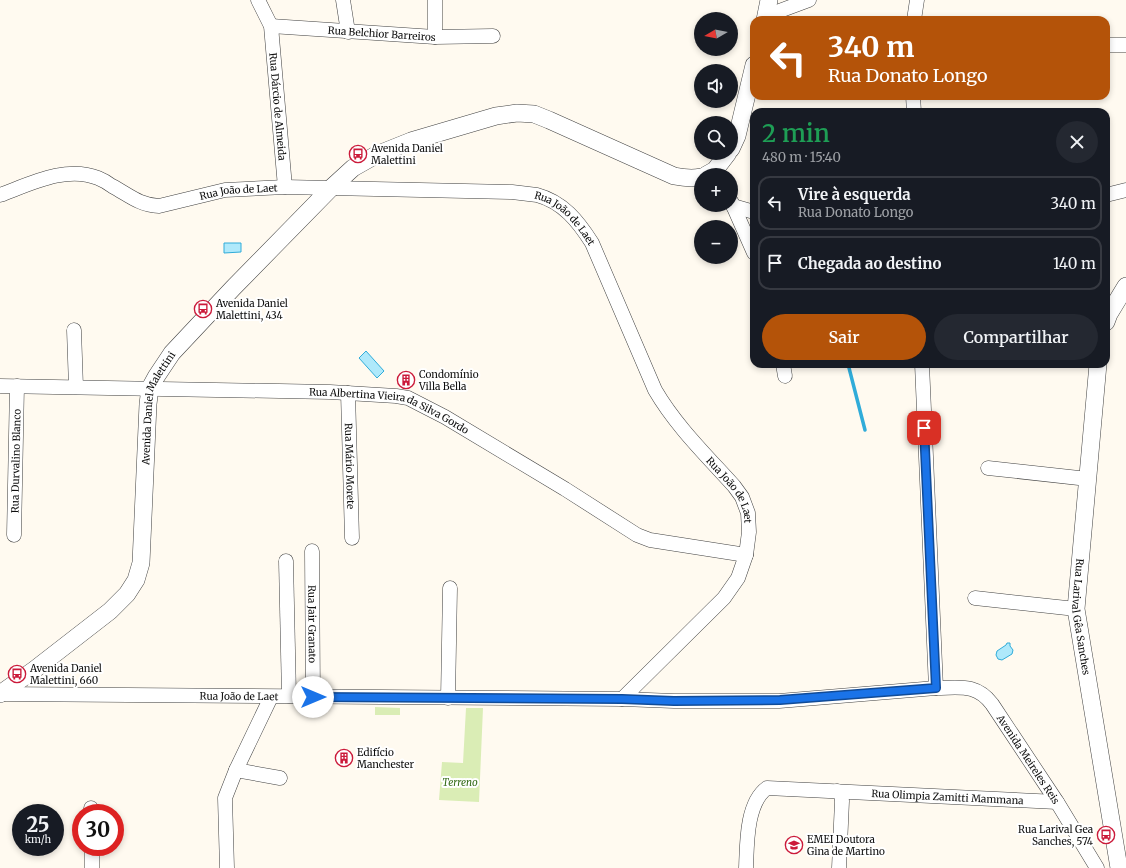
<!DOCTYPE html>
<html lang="pt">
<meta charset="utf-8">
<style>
:root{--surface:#171b24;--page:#242831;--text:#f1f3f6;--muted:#9ea1a6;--line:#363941;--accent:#b45309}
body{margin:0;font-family:Merriweather,serif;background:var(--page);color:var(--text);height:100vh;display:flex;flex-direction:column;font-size:15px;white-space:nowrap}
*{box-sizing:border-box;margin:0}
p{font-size:13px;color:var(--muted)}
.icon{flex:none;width:22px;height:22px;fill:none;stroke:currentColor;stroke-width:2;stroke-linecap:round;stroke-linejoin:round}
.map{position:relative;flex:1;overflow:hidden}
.drawer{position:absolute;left:750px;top:108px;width:360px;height:260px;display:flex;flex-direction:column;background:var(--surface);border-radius:12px;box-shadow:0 2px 6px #0003}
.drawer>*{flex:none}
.guide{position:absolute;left:750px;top:16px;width:360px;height:84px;border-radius:12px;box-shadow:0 2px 6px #0003;background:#b45309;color:#fff;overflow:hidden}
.needle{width:26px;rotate:260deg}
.controls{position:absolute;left:694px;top:12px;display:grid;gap:8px}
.controls a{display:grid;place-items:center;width:44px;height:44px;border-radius:50%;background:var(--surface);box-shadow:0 2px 6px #0003;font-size:20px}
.speed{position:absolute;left:12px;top:804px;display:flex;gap:8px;font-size:20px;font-weight:700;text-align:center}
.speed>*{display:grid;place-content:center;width:52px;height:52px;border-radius:50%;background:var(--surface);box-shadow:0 2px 6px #0003;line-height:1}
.speed small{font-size:10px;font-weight:400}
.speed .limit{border:6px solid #d22;background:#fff;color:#111}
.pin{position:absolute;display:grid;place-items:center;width:34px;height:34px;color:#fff;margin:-17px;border-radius:8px;box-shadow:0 2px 6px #0006}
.me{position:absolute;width:44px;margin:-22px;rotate:90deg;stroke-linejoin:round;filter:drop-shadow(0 0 3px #0008)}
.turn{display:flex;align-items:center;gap:14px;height:84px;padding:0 12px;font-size:18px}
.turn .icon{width:52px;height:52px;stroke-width:2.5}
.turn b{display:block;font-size:28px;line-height:34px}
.round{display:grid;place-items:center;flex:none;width:42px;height:42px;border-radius:21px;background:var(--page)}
.head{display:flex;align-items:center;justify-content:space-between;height:68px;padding:0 12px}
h1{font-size:24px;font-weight:600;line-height:30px;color:#1e9e55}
.action{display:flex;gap:8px;margin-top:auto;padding:8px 12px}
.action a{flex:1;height:46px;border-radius:24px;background:var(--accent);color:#fff;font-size:16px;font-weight:600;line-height:46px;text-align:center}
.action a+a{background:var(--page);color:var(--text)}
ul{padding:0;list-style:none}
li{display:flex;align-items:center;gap:12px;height:54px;margin:0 8px 6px;padding:0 4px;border:2px solid var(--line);border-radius:12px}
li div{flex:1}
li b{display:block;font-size:15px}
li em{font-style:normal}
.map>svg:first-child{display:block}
.green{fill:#daedb5}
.water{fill:#afe9fb;stroke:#30acd9}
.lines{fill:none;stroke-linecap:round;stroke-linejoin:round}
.stream{stroke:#30acd9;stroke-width:3.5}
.minor-casing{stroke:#414141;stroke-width:15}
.tertiary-casing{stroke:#414141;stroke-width:18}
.minor{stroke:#fff;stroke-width:14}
.tertiary{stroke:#fff;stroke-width:17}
.route-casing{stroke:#114b97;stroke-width:10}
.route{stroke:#1a73e8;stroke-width:7}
.labels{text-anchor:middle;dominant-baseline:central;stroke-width:4;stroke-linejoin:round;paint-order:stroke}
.street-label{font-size:10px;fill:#0e0e0e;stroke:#fff}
.poi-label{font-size:10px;fill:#0e0e0e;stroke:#fff;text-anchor:start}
.park-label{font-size:10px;font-style:italic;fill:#356c18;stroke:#fff}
</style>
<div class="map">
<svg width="1126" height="868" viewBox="0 0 1126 868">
<rect width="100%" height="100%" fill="#fffaf0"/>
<path class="green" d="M 375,707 L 400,708 L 400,715 L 375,715 Z
M 466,708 L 483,708 L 479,802 L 439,800 L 442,762 L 463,763 Z"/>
<path class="water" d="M 224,243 L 241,243 L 241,252 L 224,253 Z
M 366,351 L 384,371 L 377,378 L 359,358 Z
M 1007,643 L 1010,643 L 1010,646 L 1013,650 L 1012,654 L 1002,660 L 998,659 L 996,655 L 997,651 L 1006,645 Z"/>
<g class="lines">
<path class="stream" d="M 848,364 L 865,430"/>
<defs>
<g id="minor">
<path id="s1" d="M 258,0 L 271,26 L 285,187"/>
<path d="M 343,0 L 348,32"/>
<path d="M 766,16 L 809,0"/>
<path d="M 914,20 L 917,0"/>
<path id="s2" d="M 271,26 L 435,37 L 493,36"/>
<path d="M 435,37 L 435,0"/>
<path d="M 1106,45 L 1126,45"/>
<path d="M 913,96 L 914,112"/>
<path id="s3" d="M 0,195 C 30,184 66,165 98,178 C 103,180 108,183 112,186 C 129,195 139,205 159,206 L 225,190 L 285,187 L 512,192 C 520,193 529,194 537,195 C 563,202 578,221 592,243 L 655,390 C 676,426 706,455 734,486 L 742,497 L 748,513 L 749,532 L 746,555 L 738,578 L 724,598 L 622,699"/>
<path d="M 1106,195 L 1126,190"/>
<path d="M 731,201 L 754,253"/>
<path d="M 733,206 L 754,212"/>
<path d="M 74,330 L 76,387"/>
<path d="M 783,364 L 785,376"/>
<path d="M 922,364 L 936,688"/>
<path id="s4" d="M 0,386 L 330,392 L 396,396 L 408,398 L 445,417 L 565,489 L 637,535 L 650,540 L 746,555"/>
<path id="s5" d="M 348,393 L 352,538"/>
<path d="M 988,468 L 1088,479"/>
<path id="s6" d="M 14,535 L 17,386"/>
<path id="s7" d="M 312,551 L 313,697"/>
<path d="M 286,561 L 289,696"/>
<path d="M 975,598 L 1076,609"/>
<path id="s8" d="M 0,694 L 622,699 L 674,701 L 779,701 L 936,688 C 959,688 976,683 992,704 L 1057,802 L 1097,868"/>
<path d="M 448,698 L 450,588"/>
<path d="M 236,770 L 280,778"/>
<path d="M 837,791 L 841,793 L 842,801 L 839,868"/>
<path d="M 91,808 L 91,813"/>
<path d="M 92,847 L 92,868"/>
<path d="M 227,868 L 225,798 L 236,770 L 271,697"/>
<path id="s9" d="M 746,868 C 747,845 746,803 767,788 L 1057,802"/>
</g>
<g id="tertiary">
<path d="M 765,20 L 769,0"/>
<path d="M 731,149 L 737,136 L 754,65"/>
<path d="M 706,175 L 715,170 L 728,153"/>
<path d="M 1106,322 L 1109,314 L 1126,286"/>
<path id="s10" d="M 1098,364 L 1076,609 L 1119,868"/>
<path id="s11" d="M 0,694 L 34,670 L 110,611 L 127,594 L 136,580 L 141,563 L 148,404 L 150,388 L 156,377 L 172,353 L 233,288 L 330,189 L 353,168 L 376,155 L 411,141 L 496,116 L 517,113 L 534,114 L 549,120 L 674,176 C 684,178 692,179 701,177"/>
</g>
</defs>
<use href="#minor" class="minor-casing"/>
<use href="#tertiary" class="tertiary-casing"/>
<use href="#minor" class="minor"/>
<use href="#tertiary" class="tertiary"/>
</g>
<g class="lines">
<defs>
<path id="route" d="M 313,697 L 622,699 L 674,701 L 780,700 L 936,688 L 924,428"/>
</defs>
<use href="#route" class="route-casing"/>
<use href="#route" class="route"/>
</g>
<defs>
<symbol id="bus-ring" viewBox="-11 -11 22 22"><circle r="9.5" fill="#fff" stroke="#cb1a3a" stroke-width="1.5"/><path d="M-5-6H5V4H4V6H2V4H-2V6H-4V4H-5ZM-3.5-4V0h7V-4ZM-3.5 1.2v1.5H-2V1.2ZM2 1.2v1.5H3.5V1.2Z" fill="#cb1a3a"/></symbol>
<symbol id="building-ring" viewBox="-11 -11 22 22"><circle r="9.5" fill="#fff" stroke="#cb1a3a" stroke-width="1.5"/><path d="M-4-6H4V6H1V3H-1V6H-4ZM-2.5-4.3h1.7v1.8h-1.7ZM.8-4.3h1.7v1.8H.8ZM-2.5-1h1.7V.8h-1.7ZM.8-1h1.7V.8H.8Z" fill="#cb1a3a"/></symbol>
<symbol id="school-ring" viewBox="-11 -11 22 22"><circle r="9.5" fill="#fff" stroke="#cb1a3a" stroke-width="1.5"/><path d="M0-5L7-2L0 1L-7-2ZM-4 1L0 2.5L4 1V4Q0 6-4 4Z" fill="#cb1a3a"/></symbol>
</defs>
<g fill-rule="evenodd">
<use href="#bus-ring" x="348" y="144" width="20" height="20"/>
<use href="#bus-ring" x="193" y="299" width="20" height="20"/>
<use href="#building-ring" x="396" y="370" width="20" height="20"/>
<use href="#bus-ring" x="7" y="664" width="20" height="20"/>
<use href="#building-ring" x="334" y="748" width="20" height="20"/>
<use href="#bus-ring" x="1096" y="825" width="20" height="20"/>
<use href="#school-ring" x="784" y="835" width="20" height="20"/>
</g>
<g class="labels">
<g class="street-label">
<text stroke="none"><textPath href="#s2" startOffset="111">Rua Belchior Barreiros</textPath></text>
<text stroke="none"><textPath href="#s1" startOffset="110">Rua Dárcio de Almeida</textPath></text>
<text stroke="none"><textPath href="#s3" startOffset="251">Rua João de Laet</textPath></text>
<text stroke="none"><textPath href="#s3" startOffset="587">Rua João de Laet</textPath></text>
<text stroke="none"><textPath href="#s11" startOffset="354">Avenida Daniel Malettini</textPath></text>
<text stroke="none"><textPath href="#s4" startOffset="393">Rua Albertina Vieira da Silva Gordo</textPath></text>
<text stroke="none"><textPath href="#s6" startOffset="74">Rua Durvalino Blanco</textPath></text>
<text stroke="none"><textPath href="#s5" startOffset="73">Rua Mário Morete</textPath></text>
<text stroke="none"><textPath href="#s3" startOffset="911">Rua João de Laet</textPath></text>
<text stroke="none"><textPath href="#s10" startOffset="254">Rua Larival Gêa Sanches</textPath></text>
<text stroke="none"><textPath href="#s7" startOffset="73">Rua Jair Granato</textPath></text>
<text stroke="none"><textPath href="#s8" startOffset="239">Rua João de Laet</textPath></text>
<text stroke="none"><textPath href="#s8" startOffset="1064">Avenida Meireles Reis</textPath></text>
<text stroke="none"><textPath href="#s9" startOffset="266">Rua Olimpia Zamitti Mammana</textPath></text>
</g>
<g class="poi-label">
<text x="371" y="148">Avenida Daniel<tspan x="371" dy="12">Malettini</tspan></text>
<text x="216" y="303">Avenida Daniel<tspan x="216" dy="12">Malettini, 434</tspan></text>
<text x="419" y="374">Condomínio<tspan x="419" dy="12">Villa Bella</tspan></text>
<text x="30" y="668">Avenida Daniel<tspan x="30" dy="12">Malettini, 660</tspan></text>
<text x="357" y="752">Edifício<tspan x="357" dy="12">Manchester</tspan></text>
<text x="1093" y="829" text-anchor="end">Rua Larival Gea<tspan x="1093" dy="12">Sanches, 574</tspan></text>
<text x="807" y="839">EMEI Doutora<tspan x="807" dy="12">Gina de Martino</tspan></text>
</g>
<g class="park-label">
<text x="460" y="782">Terreno</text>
</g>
</g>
</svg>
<div class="controls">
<a><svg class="needle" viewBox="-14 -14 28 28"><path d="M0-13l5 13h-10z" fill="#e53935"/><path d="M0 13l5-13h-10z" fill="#9ea1a6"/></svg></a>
<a><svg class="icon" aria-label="sound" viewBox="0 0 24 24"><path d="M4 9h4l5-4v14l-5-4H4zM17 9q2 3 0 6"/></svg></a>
<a><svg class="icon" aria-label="search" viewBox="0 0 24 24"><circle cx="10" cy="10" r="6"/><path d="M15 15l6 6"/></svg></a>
<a>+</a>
<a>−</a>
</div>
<div class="speed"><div>25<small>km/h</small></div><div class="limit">30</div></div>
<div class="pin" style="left:924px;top:428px;background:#d93025"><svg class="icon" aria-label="arrive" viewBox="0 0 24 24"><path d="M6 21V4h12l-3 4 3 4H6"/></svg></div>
<svg class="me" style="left:313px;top:697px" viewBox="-20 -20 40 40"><circle r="19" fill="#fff"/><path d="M0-13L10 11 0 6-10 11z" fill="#1a73e8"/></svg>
<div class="guide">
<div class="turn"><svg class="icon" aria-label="left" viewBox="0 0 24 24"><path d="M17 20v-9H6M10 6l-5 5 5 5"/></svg><div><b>340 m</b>Rua Donato Longo</div></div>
</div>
<section class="drawer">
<div class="head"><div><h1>2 min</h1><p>480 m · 15:40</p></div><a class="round"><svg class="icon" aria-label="close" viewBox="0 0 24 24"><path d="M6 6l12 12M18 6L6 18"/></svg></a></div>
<ul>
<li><svg class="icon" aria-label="left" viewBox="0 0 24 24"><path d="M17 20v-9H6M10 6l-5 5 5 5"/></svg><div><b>Vire à esquerda</b><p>Rua Donato Longo</p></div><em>340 m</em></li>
<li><svg class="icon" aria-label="arrive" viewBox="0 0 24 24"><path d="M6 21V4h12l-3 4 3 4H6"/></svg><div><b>Chegada ao destino</b></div><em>140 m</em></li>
</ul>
<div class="action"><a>Sair</a><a>Compartilhar</a></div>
</section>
</div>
